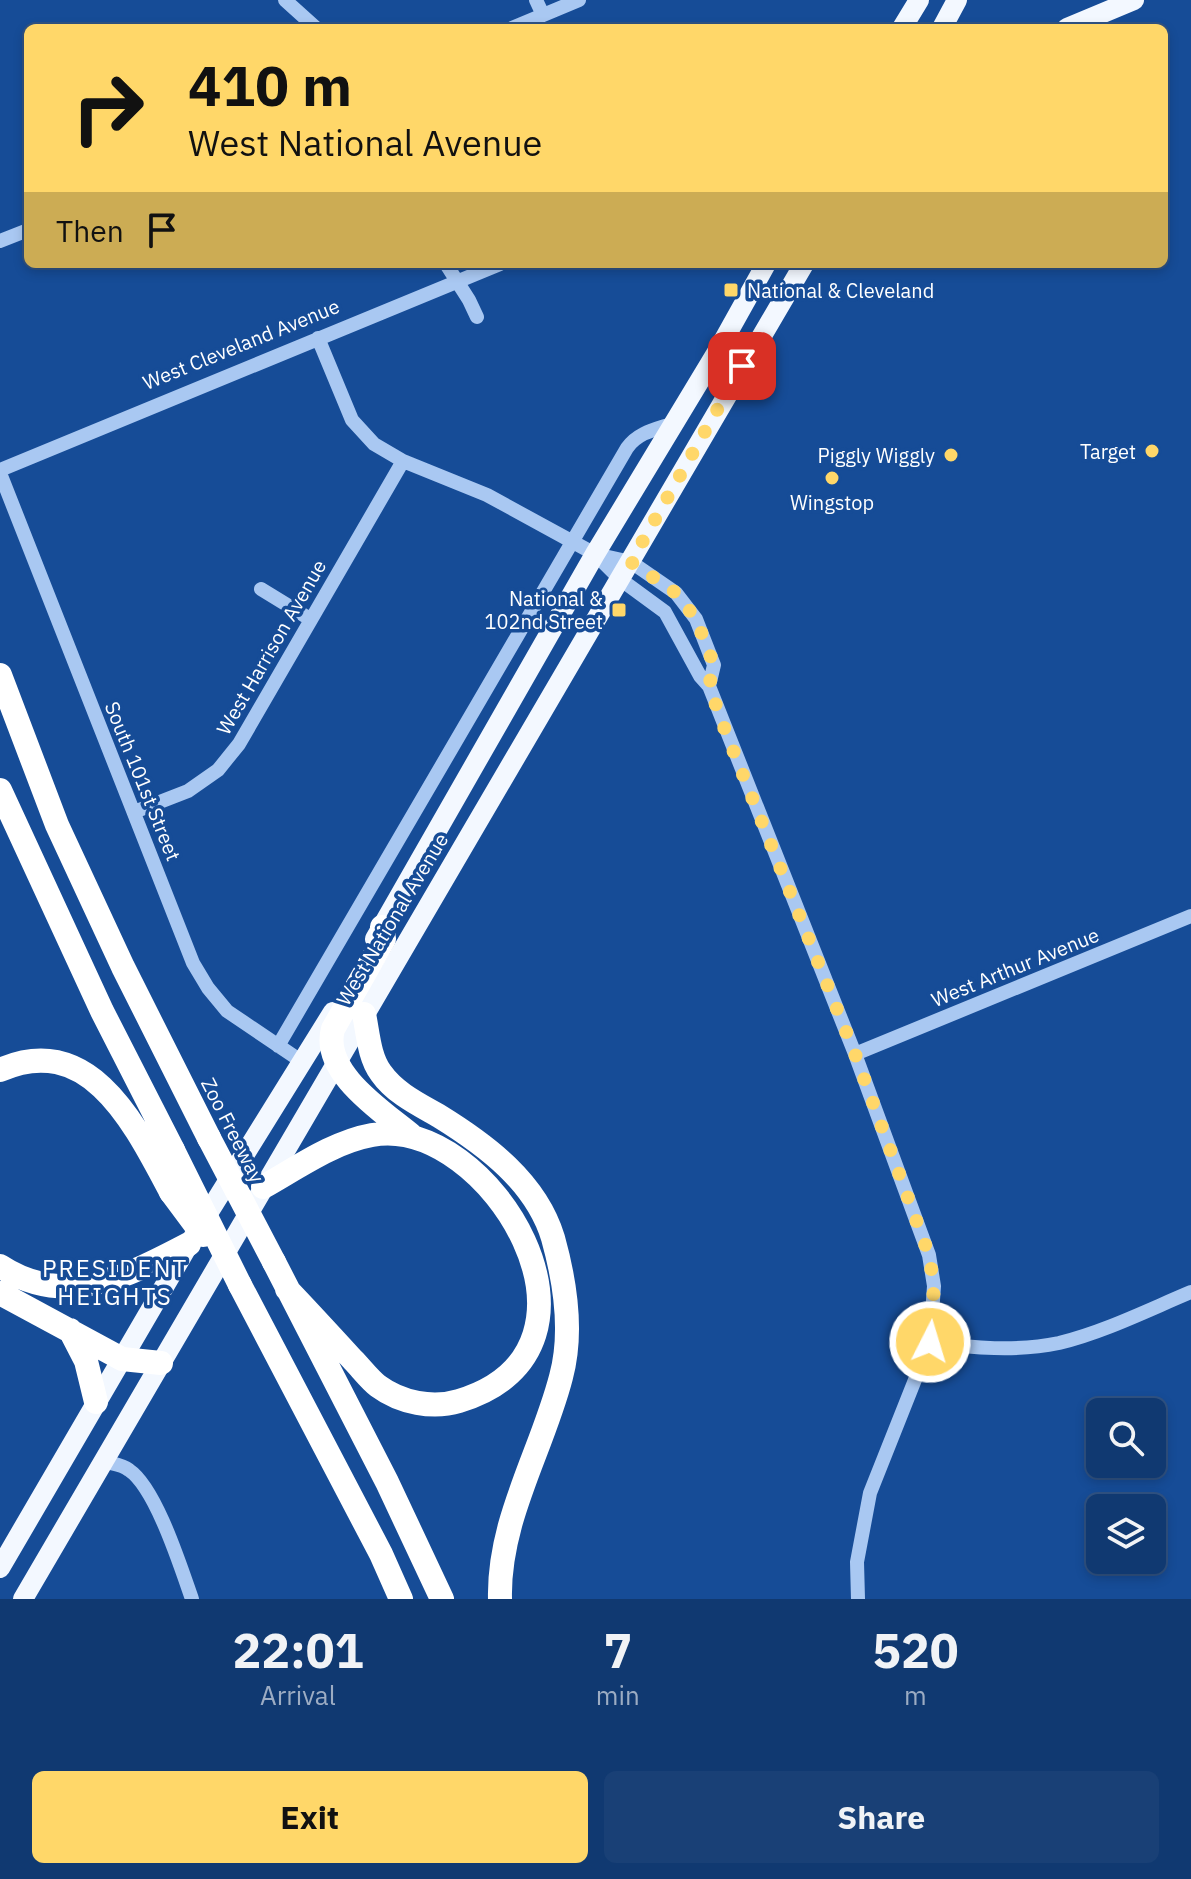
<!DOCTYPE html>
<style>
:root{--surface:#103971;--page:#194076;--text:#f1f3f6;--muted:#9cacc3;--line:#305384;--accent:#ffd769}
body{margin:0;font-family:"IBM Plex Sans",sans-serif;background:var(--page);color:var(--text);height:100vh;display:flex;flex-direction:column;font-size:30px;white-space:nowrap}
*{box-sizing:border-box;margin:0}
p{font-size:26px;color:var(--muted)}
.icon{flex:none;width:44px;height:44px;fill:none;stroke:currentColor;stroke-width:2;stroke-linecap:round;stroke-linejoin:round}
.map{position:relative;height:1599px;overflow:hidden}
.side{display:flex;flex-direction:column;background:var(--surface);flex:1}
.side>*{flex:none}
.banner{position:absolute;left:24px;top:24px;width:1144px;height:244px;border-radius:12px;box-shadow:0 4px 12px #0003,0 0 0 2px var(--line);background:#ffd769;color:#111;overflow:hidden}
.controls{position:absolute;left:1086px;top:1398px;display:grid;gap:16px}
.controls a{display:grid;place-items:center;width:80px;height:80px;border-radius:12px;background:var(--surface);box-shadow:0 4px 12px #0003,0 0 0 2px var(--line);font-size:40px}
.pin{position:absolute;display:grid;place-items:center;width:68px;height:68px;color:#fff;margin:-34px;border-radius:16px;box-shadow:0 4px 12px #0006}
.me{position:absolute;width:88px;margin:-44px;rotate:5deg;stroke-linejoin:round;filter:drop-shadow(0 0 6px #0008)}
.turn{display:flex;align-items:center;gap:28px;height:168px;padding:0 32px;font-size:36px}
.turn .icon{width:104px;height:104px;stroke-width:2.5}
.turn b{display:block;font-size:56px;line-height:68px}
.then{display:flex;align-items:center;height:76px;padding:0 32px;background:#0003;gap:16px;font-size:30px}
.eta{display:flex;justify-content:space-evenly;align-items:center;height:136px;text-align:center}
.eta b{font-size:48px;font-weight:800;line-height:56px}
.primary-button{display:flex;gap:16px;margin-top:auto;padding:16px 32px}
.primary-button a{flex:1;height:92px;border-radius:12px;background:var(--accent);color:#111;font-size:32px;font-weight:800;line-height:92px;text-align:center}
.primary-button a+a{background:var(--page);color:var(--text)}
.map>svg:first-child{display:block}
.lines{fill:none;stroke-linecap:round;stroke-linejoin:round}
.minor{stroke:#a9c8f2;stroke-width:14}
.major{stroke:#f3f8ff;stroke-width:20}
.highway{stroke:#fff;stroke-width:24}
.highway-bridge{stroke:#fff;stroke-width:24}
.route{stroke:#ffd769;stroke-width:14;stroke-dasharray:0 25.2}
.poi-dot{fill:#ffd769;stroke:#164c97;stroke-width:3}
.labels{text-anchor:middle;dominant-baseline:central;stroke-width:7;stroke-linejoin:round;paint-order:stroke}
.poi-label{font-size:20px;fill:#fff;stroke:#164c97;text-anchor:end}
.street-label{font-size:20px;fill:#fff;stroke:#164c97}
.quarter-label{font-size:24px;letter-spacing:2px;fill:#fff;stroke:#164c97}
</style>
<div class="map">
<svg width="1191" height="1599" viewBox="0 0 1191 1599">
<rect width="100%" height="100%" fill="#164c97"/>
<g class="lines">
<path class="minor" d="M 285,0 L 316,28
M 536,0 L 543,15
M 512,28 L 579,0
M 0,241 L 28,230
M 446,264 L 469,300 L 477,317
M 318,338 L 352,420 L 374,444 L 403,461 L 487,495 L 595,554 L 631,562 L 676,593 L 696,619 L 714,665 L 709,686
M 0,470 L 500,264
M 0,473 L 193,963 L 208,988 L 227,1011 L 304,1063
M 595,554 L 620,579 L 665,612 L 700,676 L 709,686 L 855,1054 L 929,1255 L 934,1286 L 930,1342 L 870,1493 L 857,1562 L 858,1599
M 261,589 L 310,619
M 134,812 L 188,791 L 218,770 L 239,744 L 403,461
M 278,1046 L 627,448 C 638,432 657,429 674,423
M 855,1054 L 1191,916
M 930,1342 C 973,1348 1016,1352 1059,1343 C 1104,1332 1148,1310 1191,1292
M 106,1462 C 114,1464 123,1465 129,1470 C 156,1488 181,1568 192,1599"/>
<path class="major" d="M 902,28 L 919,0
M 942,28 L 957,0
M 1067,28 L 1134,0
M 375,939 L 595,554 L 717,352 L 766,264
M 0,1568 L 189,1244 L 333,1012
M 23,1599 L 804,264"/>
<path class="highway" d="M 0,675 L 57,825 L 123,967 L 209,1138
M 0,790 L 102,1011 L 173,1150
M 382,927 L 384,939 L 333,1029 C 321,1072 382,1111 411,1135
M 364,1014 C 368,1033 369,1057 381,1073 C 395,1093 418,1104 439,1116 C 486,1145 536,1182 553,1238 C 565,1281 573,1333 561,1377 C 542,1451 498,1520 500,1599
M 0,1070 C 91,1030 136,1127 171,1192
M 263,1187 C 297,1168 333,1142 372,1135 C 489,1114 631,1349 459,1401 C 433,1409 401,1403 378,1386 C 369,1379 361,1368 353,1360 C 331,1336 309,1312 287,1289
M 274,1262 L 387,1482 L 442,1599
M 0,1266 C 65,1309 128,1276 189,1244
M 240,1285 L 381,1554 L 401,1599
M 0,1293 L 122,1359 L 161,1363
M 70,1330 L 86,1361 L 96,1402"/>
<path class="highway-bridge" d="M 209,1138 L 274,1262
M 173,1150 L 240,1285
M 171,1192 L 203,1235"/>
</g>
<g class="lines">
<path class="route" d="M 742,366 L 631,562 L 676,593 L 696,619 L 714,665 L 709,686 L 725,730 L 855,1054 L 929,1255 L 934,1286 L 930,1342"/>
</g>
<g class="poi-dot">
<rect x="723" y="282" width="16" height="16" rx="4"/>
<circle cx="1152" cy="451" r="8"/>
<circle cx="951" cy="455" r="8"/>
<circle cx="832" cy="478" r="8"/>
<rect x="611" y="602" width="16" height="16" rx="4"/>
</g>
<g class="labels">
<g class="poi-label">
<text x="747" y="290" text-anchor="start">National &amp; Cleveland</text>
<text x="1136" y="451">Target</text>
<text x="935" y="455">Piggly Wiggly</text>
<text x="832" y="502" text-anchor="middle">Wingstop</text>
<text x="603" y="598">National &amp;<tspan x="603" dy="23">102nd Street</tspan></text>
</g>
<g class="street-label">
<text transform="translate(241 344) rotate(-22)">West Cleveland Avenue</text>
<text transform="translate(271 647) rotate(-60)">West Harrison Avenue</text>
<text transform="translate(143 781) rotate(68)">South 101st Street</text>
<text transform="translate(392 919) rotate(-59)">West National Avenue</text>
<text transform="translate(1015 967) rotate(-22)">West Arthur Avenue</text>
<text transform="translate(233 1130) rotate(63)">Zoo Freeway</text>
</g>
<g class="quarter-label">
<text x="115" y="1268">PRESIDENT<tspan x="115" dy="28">HEIGHTS</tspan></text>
</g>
</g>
</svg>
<div class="controls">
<a><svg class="icon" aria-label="search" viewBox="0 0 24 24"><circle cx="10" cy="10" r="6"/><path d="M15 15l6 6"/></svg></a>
<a><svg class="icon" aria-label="layers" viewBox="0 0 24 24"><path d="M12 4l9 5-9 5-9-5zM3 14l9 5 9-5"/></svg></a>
</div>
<div class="pin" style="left:742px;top:366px;background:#d93025"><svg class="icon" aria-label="arrive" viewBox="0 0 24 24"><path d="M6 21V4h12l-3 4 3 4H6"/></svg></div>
<svg class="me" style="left:930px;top:1342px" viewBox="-20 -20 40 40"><circle r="17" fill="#ffd769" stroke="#fff" stroke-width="3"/><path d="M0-11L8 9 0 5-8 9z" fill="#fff"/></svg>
<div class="banner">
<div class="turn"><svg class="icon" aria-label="right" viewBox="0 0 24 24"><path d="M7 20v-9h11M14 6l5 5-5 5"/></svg><div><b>410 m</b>West National Avenue</div></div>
<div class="then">Then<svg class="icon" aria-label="arrive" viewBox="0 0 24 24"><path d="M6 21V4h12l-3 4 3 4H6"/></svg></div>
</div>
</div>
<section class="side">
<div class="eta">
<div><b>22:01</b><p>Arrival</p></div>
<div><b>7</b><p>min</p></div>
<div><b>520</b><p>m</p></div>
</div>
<div class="primary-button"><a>Exit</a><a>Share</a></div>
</section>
